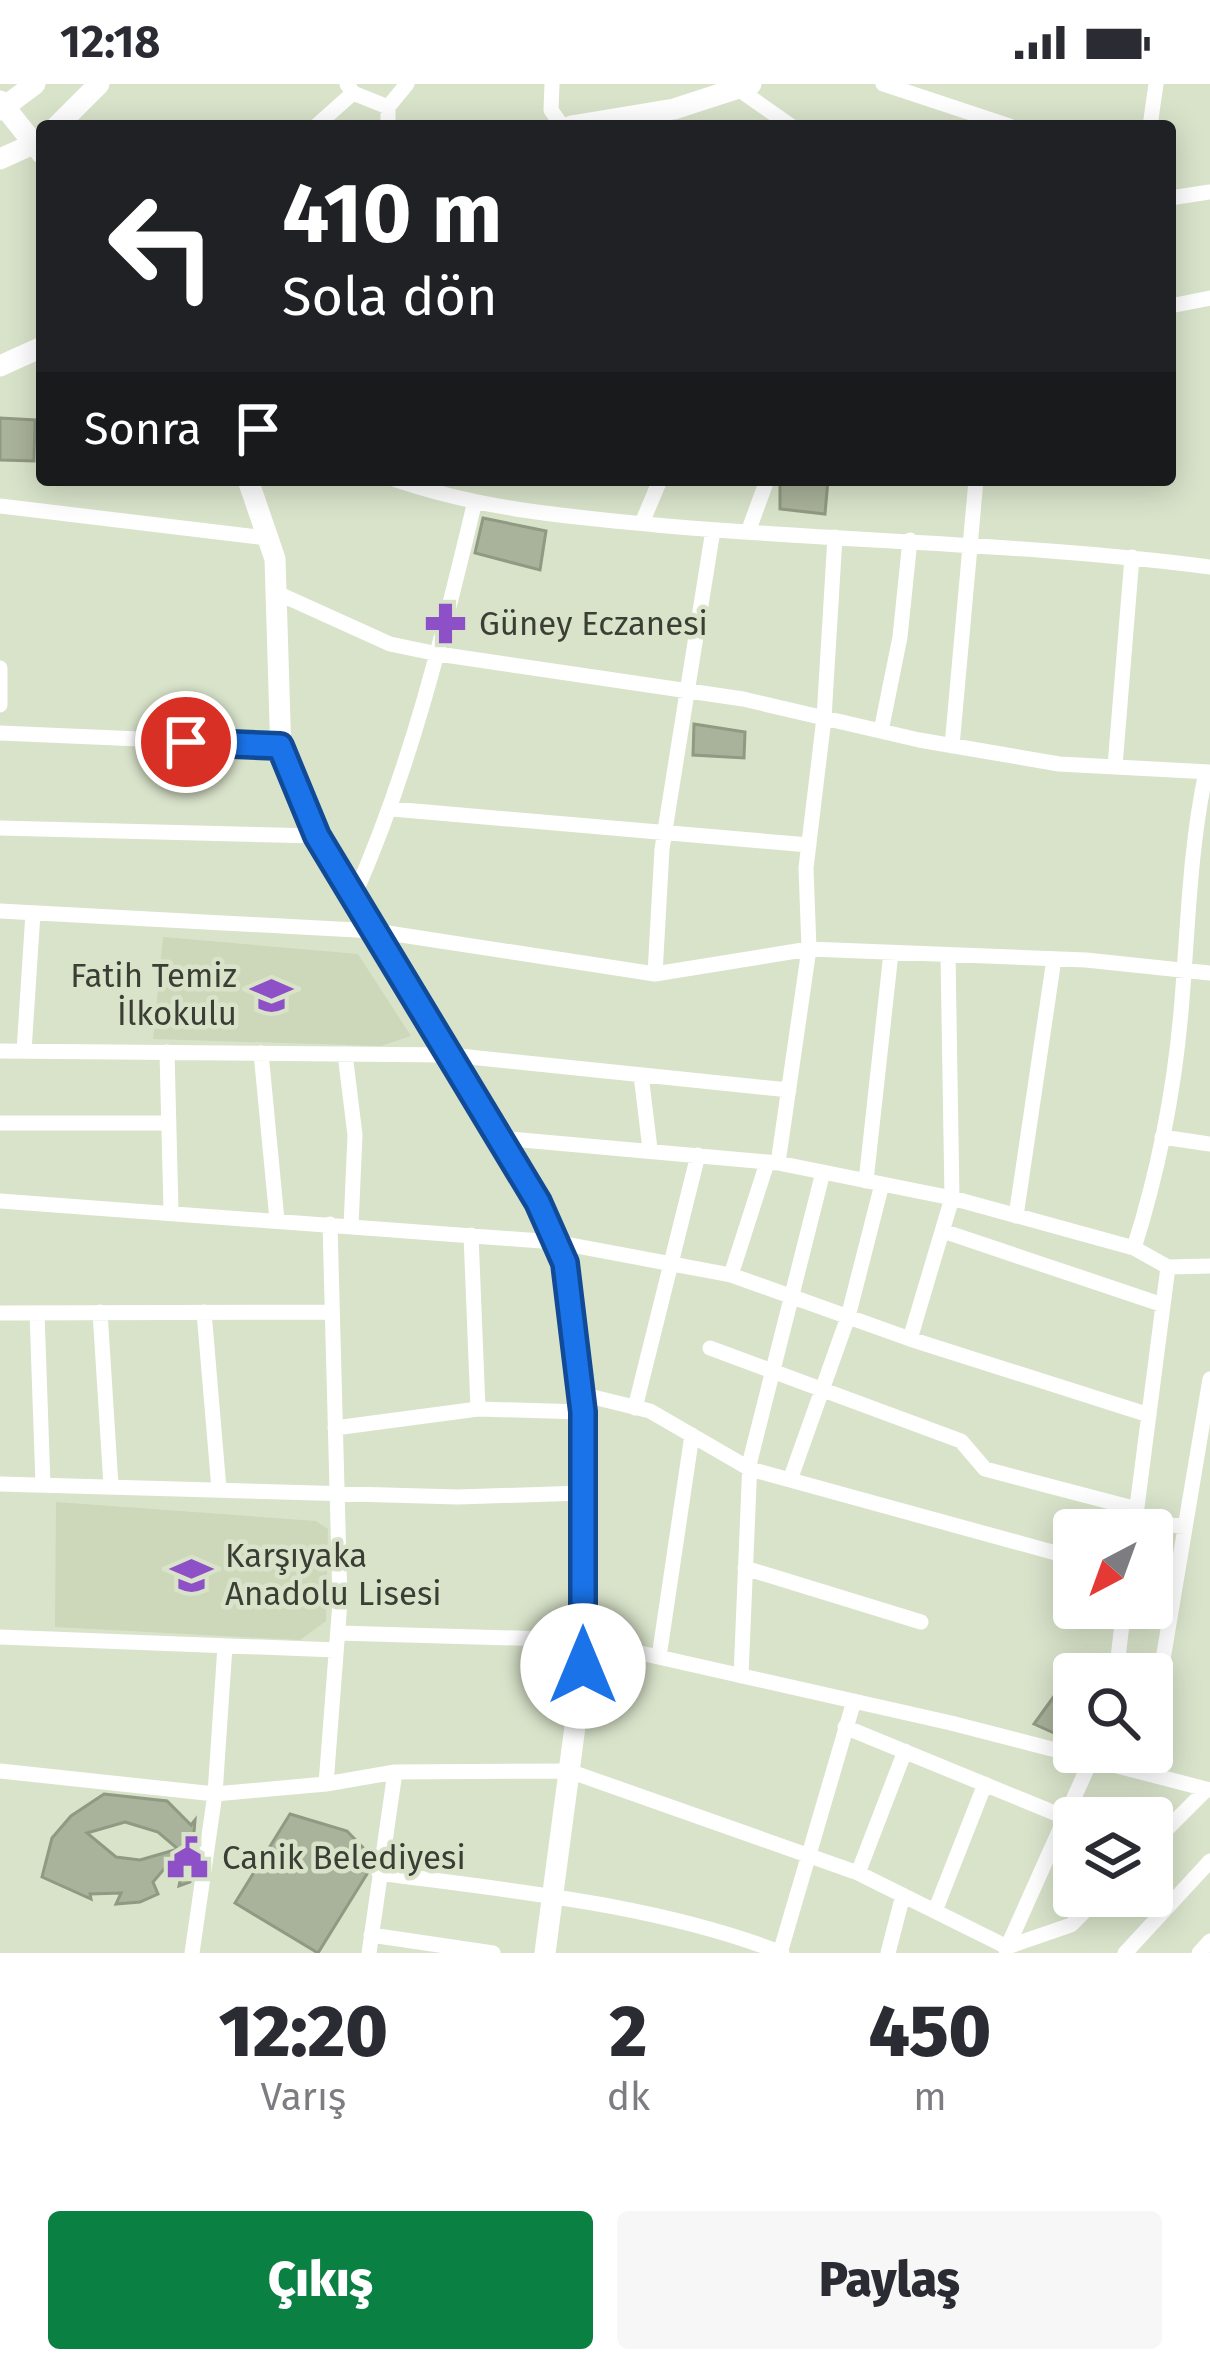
<!DOCTYPE html>
<html lang="tr">
<meta charset="utf-8">
<style>
:root{--surface:#fff;--page:#f7f7f7;--text:#2b2b33;--muted:#7c7c81;--accent:#0b8043}
body{margin:0;font-family:"Fira Sans",sans-serif;background:var(--page);color:var(--text);height:100vh;display:flex;flex-direction:column;font-size:45px;white-space:nowrap}
*{box-sizing:border-box;margin:0}
p{font-size:39px;color:var(--muted)}
.icon{flex:none;width:66px;height:66px;fill:none;stroke:currentColor;stroke-width:2;stroke-linecap:round;stroke-linejoin:round}
.map{position:relative;height:1869px;overflow:hidden}
.details{display:flex;flex-direction:column;background:var(--surface);flex:1}
.details>*{flex:none}
.banner{position:absolute;left:36px;top:36px;width:1140px;height:366px;border-radius:12px;box-shadow:0 6px 30px #0003;background:#202124;color:#fff;overflow:hidden}
.needle{width:78px;rotate:221deg}
.buttons{position:absolute;left:1053px;top:1425px;display:grid;gap:24px}
.buttons a{display:grid;place-items:center;width:120px;height:120px;border-radius:12px;background:var(--surface);box-shadow:0 6px 30px #0003;font-size:60px}
.pin{position:absolute;display:grid;place-items:center;width:102px;height:102px;color:#fff;margin:-51px;border:6px solid #fff;border-radius:50%;box-shadow:0 3px 12px #0007}
.me{position:absolute;width:132px;margin:-66px;rotate:0deg;stroke-linejoin:round;filter:drop-shadow(0 0 9px #0008)}
.turn{display:flex;align-items:center;gap:42px;height:252px;padding:0 48px;font-size:54px}
.turn .icon{width:156px;height:156px;stroke-width:2.5}
.turn b{display:block;font-size:84px;line-height:102px}
.then{display:flex;align-items:center;height:114px;padding:0 48px;background:#0003;gap:24px;font-size:45px}
.eta{display:flex;justify-content:space-evenly;align-items:center;height:204px;text-align:center}
.eta b{font-size:72px;font-weight:800;line-height:84px}
.action{display:flex;gap:24px;margin-top:auto;padding:24px 48px}
.action a{flex:1;height:138px;border-radius:12px;background:var(--accent);color:#fff;font-size:48px;font-weight:800;line-height:138px;text-align:center}
.action a+a{background:var(--page);color:var(--text)}
.status{display:flex;justify-content:space-between;align-items:center;height:84px;padding:0 60px;background:var(--surface);direction:ltr}
.status svg{height:33px;fill:currentColor}
.map>svg:first-child{display:block}
.built{fill:#ccd8b9}
.building{fill:#a9b29b;stroke:#909982;stroke-width:3;fill-rule:evenodd}
.lines{fill:none;stroke-linecap:round;stroke-linejoin:round}
.minor{stroke:#fff;stroke-width:15}
.secondary{stroke:#fff;stroke-width:21}
.route-casing{stroke:#114b97;stroke-width:30}
.route{stroke:#1a73e8;stroke-width:21}
.labels{text-anchor:middle;dominant-baseline:central;stroke-width:9;stroke-linejoin:round;paint-order:stroke}
.poi-label{font-size:33px;fill:#3a3e34;stroke:#d9e3ca;text-anchor:start}
</style>
<div class="status"><b>12:18</b><svg viewBox="0 0 49 12"><path d="M0 12V9h3v3zM5 12V6h3v6zM10 12V3h3v9zM15 12V0h3v12zM26 1h20v11H26zM47 4h2v5h-2z"/></svg></div>
<div class="map">
<svg width="1210" height="1869" viewBox="0 0 1210 1869">
<rect width="100%" height="100%" fill="#d9e3ca"/>
<path class="built" d="M 163,853 L 358,870 L 411,952 L 381,962 L 153,955 Z
M 56,1418 L 316,1437 L 328,1445 L 326,1537 L 300,1556 L 55,1543 Z"/>
<path class="building" d="M 0,334 L 35,336 L 34,377 L 0,376 Z
M 780,396 L 828,396 L 825,430 L 780,425 Z
M 483,434 L 546,447 L 540,486 L 475,469 Z
M 694,640 L 745,648 L 744,674 L 693,671 Z
M 1065,1597 L 1074,1602 L 1074,1658 L 1034,1640 Z
M 104,1710 L 167,1717 L 191,1741 L 195,1736 L 190,1798 L 179,1802 L 188,1757 L 153,1798 L 158,1810 L 140,1818 L 116,1820 L 121,1809 L 90,1810 L 91,1815 L 42,1793 L 52,1754 L 71,1732 ZM 125,1738 L 158,1748 L 178,1765 L 140,1776 L 116,1773 L 87,1749 Z
M 290,1730 L 347,1747 L 371,1772 L 367,1790 L 318,1869 L 235,1819 Z"/>
<g class="lines">
<path class="minor" d="M 347,0 L 353,9 L 388,23
M 552,0 L 551,26 L 562,42
M 883,0 L 1010,42
M 737,4 L 791,42
M 316,42 L 353,9
M 388,42 L 388,23 L 407,0
M 1150,42 L 1156,0
M 1170,114 L 1210,108
M 1170,222 L 1210,214
M 396,396 C 485,426 564,432 656,441 C 841,458 1026,459 1210,483
M 0,422 L 267,454
M 642,439 L 660,396
M 713,446 L 662,765 L 655,890 L 809,865 L 1086,876 L 1210,889
M 748,448 L 767,396
M 835,453 L 824,634 L 806,784 L 809,865 L 778,1079 L 952,1114 L 910,1255 L 1149,1331
M 275,508 L 390,560 L 438,570 L 743,615 L 919,656 L 1059,680 L 1210,688
M 0,584 L 0,621
M 881,647 L 900,553 L 910,456
M 0,649 L 280,661
M 952,662 L 976,396
M 1115,682 L 1132,473
M 392,725 L 809,761
M 0,744 L 317,752
M 354,812 C 410,686 442,555 474,421
M 0,827 L 375,847 L 655,890
M 948,871 L 952,1114 L 1134,1164
M 0,967 L 450,971 L 789,1006
M 24,967 L 33,829
M 167,968 L 171,1127
M 261,969 L 277,1136
M 345,970 L 355,1051 L 351,1142
M 641,991 L 650,1065
M 0,1039 L 169,1039
M 1162,1053 L 1210,1060
M 500,1054 L 778,1079
M 866,1097 L 891,869
M 0,1117 L 555,1158 L 731,1191 L 910,1255
M 1016,1132 L 1054,875
M 943,1147 L 1163,1221
M 471,1151 L 478,1325
M 1168,1183 L 1210,1182
M 731,1191 L 766,1082
M 100,1228 L 111,1402
M 204,1228 L 219,1405
M 0,1229 L 331,1228
M 37,1229 L 43,1401
M 710,1264 L 961,1357 L 985,1385 L 1137,1425
M 581,1310 L 650,1327 L 750,1385 L 1074,1474
M 635,1324 L 698,1071
M 335,1344 L 478,1325 L 583,1328
M 790,1396 L 848,1233 L 882,1100
M 0,1400 L 458,1413 L 583,1409
M 1135,1439 L 1185,1442
M 1134,1446 L 1168,1183 L 1134,1164 C 1158,1088 1174,1008 1181,928 C 1188,847 1189,767 1206,688
M 745,1484 L 921,1538
M 338,1549 L 583,1556 L 951,1639 L 1210,1706
M 0,1553 L 336,1566
M 659,1573 L 692,1351
M 1116,1590 L 1124,1524
M 741,1592 L 750,1377 L 823,1088
M 1152,1641 L 1210,1295
M 845,1643 L 1074,1737
M 0,1687 L 215,1710 L 326,1700 L 340,1518 L 330,1140
M 395,1688 L 569,1687 L 858,1789 L 1007,1863 L 1071,1841 L 1100,1812
M 1144,1689 L 1148,1668
M 326,1700 L 395,1688 L 369,1869
M 1152,1760 L 1207,1705
M 379,1789 C 512,1807 656,1820 782,1869
M 858,1789 L 905,1667
M 935,1827 L 985,1700
M 371,1851 L 493,1869
M 1006,1866 L 1094,1669
M 192,1869 L 215,1710 L 225,1562
M 780,1869 L 854,1617
M 888,1869 L 903,1811
M 1125,1869 L 1210,1777
M 1199,1869 L 1210,1857"/>
<path class="secondary" d="M 0,17 L 42,70
M 0,26 L 35,0
M 57,42 L 99,0
M 571,42 L 674,25 L 751,0
M 0,75 L 42,56
M 0,282 L 42,263
M 248,396 L 275,475 L 281,671 L 317,752 L 538,1118 L 564,1179 L 583,1328 L 583,1582 L 545,1869"/>
</g>
<g class="lines">
<defs>
<path id="route" d="M 186,658 L 280,662 L 317,752 L 538,1118 L 565,1179 L 583,1328 L 583,1582"/>
</defs>
<use href="#route" class="route-casing"/>
<use href="#route" class="route"/>
</g>
<defs>
<symbol id="pharmacy-bare" viewBox="-9 -9 18 18"><path d="M-2-6h4v4h4v4h-4v4h-4v-4h-4v-4h4Z" fill="#8d50c6" stroke="#d9e3ca" stroke-width="2.5" paint-order="stroke"/></symbol>
<symbol id="school-bare" viewBox="-9 -9 18 18"><path d="M0-5L7-2L0 1L-7-2ZM-4 1L0 2.5L4 1V4Q0 6-4 4Z" fill="#8d50c6" stroke="#d9e3ca" stroke-width="2.5" paint-order="stroke"/></symbol>
<symbol id="civic-bare" viewBox="-9 -9 18 18"><path d="M-.6-6.5H3V-4.5H.6V-3L4-1V1h2V6H-6V1h2V-1L-.6-3ZM-1.2 2.5V6h2.4V2.5Z" fill="#8d50c6" stroke="#d9e3ca" stroke-width="2.5" paint-order="stroke"/></symbol>
</defs>
<g fill-rule="evenodd">
<use href="#pharmacy-bare" x="416" y="510" width="59" height="59"/>
<use href="#school-bare" x="242" y="882" width="59" height="59"/>
<use href="#school-bare" x="162" y="1462" width="59" height="59"/>
<use href="#civic-bare" x="158" y="1744" width="59" height="59"/>
</g>
<g class="labels">
<g class="poi-label">
<text x="479" y="540">Güney Eczanesi</text>
<text x="237" y="892" text-anchor="end">Fatih Temiz<tspan x="237" dy="38">İlkokulu</tspan></text>
<text x="225" y="1472">Karşıyaka<tspan x="225" dy="38">Anadolu Lisesi</tspan></text>
<text x="222" y="1774">Canik Belediyesi</text>
</g>
</g>
</svg>
<div class="buttons">
<a><svg class="needle" viewBox="-14 -14 28 28"><path d="M0-13l5 13h-10z" fill="#e53935"/><path d="M0 13l5-13h-10z" fill="#7c7c81"/></svg></a>
<a><svg class="icon" aria-label="search" viewBox="0 0 24 24"><circle cx="10" cy="10" r="6"/><path d="M15 15l6 6"/></svg></a>
<a><svg class="icon" aria-label="layers" viewBox="0 0 24 24"><path d="M12 4l9 5-9 5-9-5zM3 14l9 5 9-5"/></svg></a>
</div>
<div class="pin" style="left:186px;top:658px;background:#d93025"><svg class="icon" aria-label="arrive" viewBox="0 0 24 24"><path d="M6 21V4h12l-3 4 3 4H6"/></svg></div>
<svg class="me" style="left:583px;top:1582px" viewBox="-20 -20 40 40"><circle r="19" fill="#fff"/><path d="M0-13L10 11 0 6-10 11z" fill="#1a73e8"/></svg>
<div class="banner">
<div class="turn"><svg class="icon" aria-label="left" viewBox="0 0 24 24"><path d="M17 20v-9H6M10 6l-5 5 5 5"/></svg><div><b>410 m</b>Sola dön</div></div>
<div class="then">Sonra<svg class="icon" aria-label="arrive" viewBox="0 0 24 24"><path d="M6 21V4h12l-3 4 3 4H6"/></svg></div>
</div>
</div>
<section class="details">
<div class="eta">
<div><b>12:20</b><p>Varış</p></div>
<div><b>2</b><p>dk</p></div>
<div><b>450</b><p>m</p></div>
</div>
<div class="action"><a>Çıkış</a><a>Paylaş</a></div>
</section>
